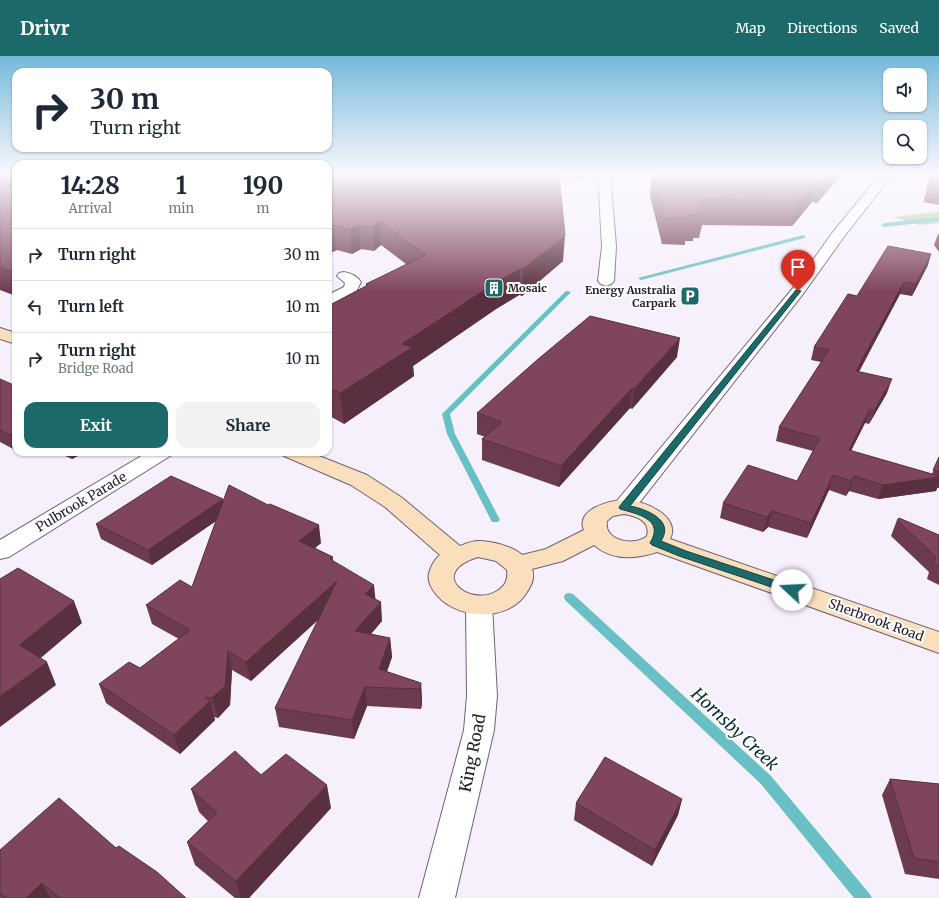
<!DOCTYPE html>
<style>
:root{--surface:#fff;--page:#f2f2f3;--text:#1f2937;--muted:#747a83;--line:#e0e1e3;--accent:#1b6969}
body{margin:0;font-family:Merriweather,serif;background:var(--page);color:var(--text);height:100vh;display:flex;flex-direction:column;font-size:15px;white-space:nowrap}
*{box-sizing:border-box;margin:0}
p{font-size:13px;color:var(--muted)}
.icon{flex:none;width:22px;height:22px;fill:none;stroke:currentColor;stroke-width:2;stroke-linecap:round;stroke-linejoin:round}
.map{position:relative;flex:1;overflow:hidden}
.panel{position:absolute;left:12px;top:104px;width:320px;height:296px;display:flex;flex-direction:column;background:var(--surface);border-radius:12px;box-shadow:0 1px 3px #0004}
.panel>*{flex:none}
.guide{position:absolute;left:12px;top:12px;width:320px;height:84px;border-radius:12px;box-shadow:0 1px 3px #0004;background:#fff;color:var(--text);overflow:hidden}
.buttons{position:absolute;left:883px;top:12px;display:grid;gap:8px}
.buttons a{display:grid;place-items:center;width:44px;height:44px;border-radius:8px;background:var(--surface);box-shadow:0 1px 3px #0004;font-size:20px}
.pin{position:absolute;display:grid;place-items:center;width:34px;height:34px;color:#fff;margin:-41px -17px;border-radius:50% 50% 50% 0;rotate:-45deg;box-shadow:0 0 4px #0007}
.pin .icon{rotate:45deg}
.me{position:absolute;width:44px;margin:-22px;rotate:290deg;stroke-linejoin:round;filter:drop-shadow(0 0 3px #0008)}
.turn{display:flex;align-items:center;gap:14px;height:84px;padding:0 12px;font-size:18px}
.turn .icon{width:52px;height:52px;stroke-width:2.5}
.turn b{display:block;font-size:28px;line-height:34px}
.eta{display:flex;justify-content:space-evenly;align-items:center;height:68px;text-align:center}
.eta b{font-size:24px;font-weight:700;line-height:28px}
.button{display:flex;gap:8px;margin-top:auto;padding:8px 12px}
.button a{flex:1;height:46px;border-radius:12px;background:var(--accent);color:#fff;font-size:16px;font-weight:700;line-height:46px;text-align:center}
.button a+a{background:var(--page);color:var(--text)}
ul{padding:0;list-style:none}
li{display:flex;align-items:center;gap:12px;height:52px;padding:0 12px;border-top:1px solid var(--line)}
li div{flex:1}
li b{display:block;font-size:15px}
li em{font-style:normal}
header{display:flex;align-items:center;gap:24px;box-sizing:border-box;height:56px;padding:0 20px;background:var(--accent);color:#fff}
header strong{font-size:19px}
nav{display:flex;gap:22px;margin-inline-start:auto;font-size:14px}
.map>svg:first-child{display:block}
.green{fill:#b3cb9d}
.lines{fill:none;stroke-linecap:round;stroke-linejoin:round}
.stream{fill:#68c0c4;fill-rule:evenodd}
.street-casing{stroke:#6e617b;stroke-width:2}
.secondary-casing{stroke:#6e617b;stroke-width:2}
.street{fill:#fff;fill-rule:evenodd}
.secondary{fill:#fadfbc;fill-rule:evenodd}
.wall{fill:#6d3b4f}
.shaded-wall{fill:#593040}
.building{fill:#7f455c;stroke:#593040}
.route{fill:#1b6969;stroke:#124444}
.labels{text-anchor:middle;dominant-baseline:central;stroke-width:4;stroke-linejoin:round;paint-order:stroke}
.far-poi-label{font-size:11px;font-weight:bold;fill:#26212c;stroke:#fff;text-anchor:start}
.street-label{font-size:13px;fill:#26212c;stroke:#fff}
.near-street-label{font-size:16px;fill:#26212c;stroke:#fff}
.near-water-label{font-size:17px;font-style:italic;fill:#043133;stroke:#fff}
</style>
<header>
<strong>Drivr</strong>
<nav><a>Map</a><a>Directions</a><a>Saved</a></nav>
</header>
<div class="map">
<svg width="939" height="842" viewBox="0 0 939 842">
<rect width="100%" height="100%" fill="#f6f0fc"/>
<path class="green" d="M 939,156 L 939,167 L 919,169 L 894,161 Z"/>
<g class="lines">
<path class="stream" d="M 939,161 L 939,165 L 884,171 L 881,169 L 884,167 Z
M 803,179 L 805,180 L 805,182 L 641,224 L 638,222 Z
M 566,235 L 571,236 L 450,358 L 455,378 L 500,464 L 498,466 L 492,466 L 447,378 L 442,358 Z
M 569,537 L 573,538 L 771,720 L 869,837 L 872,842 L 854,842 L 761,728 L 565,544 L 564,541 L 565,538 Z"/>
<defs>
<path id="street" d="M 527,118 L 590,118 L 584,121 L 528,124 L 524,123 L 522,121 Z
M 598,118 L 610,118 L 616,190 L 614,225 L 611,228 L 606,230 L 601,228 L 598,225 L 602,190 Z
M 881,118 L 893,118 L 843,182 L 803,238 L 632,456 L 624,458 L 616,456 L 612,451 L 616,446 L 793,232 L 833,176 Z
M 344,216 C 350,217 357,220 361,226 L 356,236 L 328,250 L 328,239 L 344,231 L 345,227 L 337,220 L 339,217 Z
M 148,396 L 174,396 L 170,400 L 9,501 L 0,503 L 0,484 Z
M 479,540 L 488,542 L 492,549 L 497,640 L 494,674 L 455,842 L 419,842 L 464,674 L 467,640 L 466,549 L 470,542 Z"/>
<path id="secondary" d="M 0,272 L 16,277 L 16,288 L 0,283 Z
M 280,396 L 309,396 L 367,419 L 401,441 L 460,490 C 465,488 472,485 478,485 C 492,485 512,490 522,499 L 546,493 L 584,474 C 575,454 609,444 624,444 C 642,443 682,460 670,483 L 939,576 L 939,597 L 657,496 C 636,503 612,505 594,489 L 563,505 L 532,513 C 535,522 532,528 527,536 C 508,568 452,564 433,534 C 429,528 427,521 430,514 C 432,508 435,503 440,499 L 385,451 L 351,429 L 284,400 ZM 624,458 C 636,460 651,465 647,480 C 635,491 603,485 607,465 L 613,460 ZM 478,501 L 496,505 L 507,514 C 508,524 506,529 497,535 C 470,552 426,517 478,501 Z"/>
</defs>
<use href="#street" class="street-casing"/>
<use href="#secondary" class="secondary-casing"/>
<use href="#street" class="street"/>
<use href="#secondary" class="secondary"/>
</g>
<path class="wall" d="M 0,118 L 16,118 L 16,240 L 0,234 Z
M 328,118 L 563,205 L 522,240 L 519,239 L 496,253 L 413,310 L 414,320 L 344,368 L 328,359 L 328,250 L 366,230 L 366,228 L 406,208 L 381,189 L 374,195 L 361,193 L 352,198 L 337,194 L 328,198 Z
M 652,118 L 842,118 L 817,147 L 812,146 L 792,170 L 702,169 L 699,182 L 693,182 L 693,185 L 685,185 L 685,189 L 662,188 L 650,140 Z
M 939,118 L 939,149 L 923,146 L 926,137 L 928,134 L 926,134 L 928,126 Z
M 938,178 L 939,178 L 939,196 L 934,189 Z
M 928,209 L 912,240 L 900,238 L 859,316 L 887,337 L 869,368 L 865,367 L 851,395 L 932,418 L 939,401 L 939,432 L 937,432 L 936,435 L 878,443 L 849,435 L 846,440 L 829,434 L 807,482 L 768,471 L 763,476 L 720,462 L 723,447 L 797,425 L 813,395 L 776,385 L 779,371 L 821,306 L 811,304 L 814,291 L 857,240 Z
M 677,301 L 632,353 L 630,352 L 559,431 L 482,404 L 482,383 L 485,381 L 477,378 L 477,357 Z
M 0,323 L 15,394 L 0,386 Z
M 56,396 L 85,396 L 72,403 Z
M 223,446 L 321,487 L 315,492 L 333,501 L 333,505 L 375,543 L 382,565 L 371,578 L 390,582 L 392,601 L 387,616 L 421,627 L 422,647 L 421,653 L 367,650 L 354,683 L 279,671 L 275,652 L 319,563 L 251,625 L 232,614 L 230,649 L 218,662 L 214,661 L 215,664 L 180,698 L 106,647 L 99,628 L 140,612 L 179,583 L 152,568 L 146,549 L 192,531 L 216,465 L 152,509 L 101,483 L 96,468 Z
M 897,464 L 939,479 L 939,529 L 927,523 L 929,516 L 891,480 Z
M 261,719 L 331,752 L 249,842 L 235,842 L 195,809 L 187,786 L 208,765 L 199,756 L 191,733 Z
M 890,723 L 939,728 L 939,823 L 905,818 L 882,739 Z
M 682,743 L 678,759 L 652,810 L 574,764 L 576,747 Z
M 116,792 L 186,842 L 0,842 L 0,794 Z"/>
<path class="shaded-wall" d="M 828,118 L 842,118 L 817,147 L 823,123 Z
M 9,121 L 16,143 L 0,148 L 0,123 Z
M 818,122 L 812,146 L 792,170 L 798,145 Z
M 379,165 L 381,189 L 374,195 L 373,171 Z
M 334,169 L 337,194 L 328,198 L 328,172 Z
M 359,169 L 361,193 L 352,198 L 350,173 Z
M 565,180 L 563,205 L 522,240 L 523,213 Z
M 931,198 L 928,209 L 912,240 L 916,228 Z
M 520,213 L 519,239 L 496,253 L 413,310 L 414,320 L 344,368 L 340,337 L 402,288 L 497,226 Z
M 904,226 L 900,238 L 852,328 L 856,315 Z
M 680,282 L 677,301 L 632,353 L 634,333 Z
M 892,323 L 887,337 L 869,368 L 874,355 Z
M 632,332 L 630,352 L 559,431 L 561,410 Z
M 870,353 L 865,367 L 844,408 L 849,394 Z
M 16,376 L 16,393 L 15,394 L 10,379 Z
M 70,396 L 85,396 L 72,403 Z
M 833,419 L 829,434 L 807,482 L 811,467 Z
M 854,420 L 849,435 L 846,440 L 851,425 Z
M 939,421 L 939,427 L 936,435 L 878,443 L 883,429 Z
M 223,443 L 226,458 L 152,509 L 148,494 Z
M 772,455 L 768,471 L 763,476 L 767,461 Z
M 319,469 L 321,487 L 302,503 L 299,485 Z
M 337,525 L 340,544 L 251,625 L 246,606 Z
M 374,529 L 376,548 L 365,538 Z
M 74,545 L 82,567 L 29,612 L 19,589 Z
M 381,546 L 382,565 L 357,594 L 355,575 Z
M 390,582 L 392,601 L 380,632 L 379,613 Z
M 228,595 L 232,614 L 230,649 L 218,662 L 212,642 Z
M 47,606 L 56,629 L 0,671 L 0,640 Z
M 421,627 L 422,647 L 421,653 L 420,633 Z
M 365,631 L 367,650 L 354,683 L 352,664 Z
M 210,645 L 215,664 L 180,698 L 174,679 Z
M 327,729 L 331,752 L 249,842 L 241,842 L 236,825 Z
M 682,743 L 678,759 L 652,810 L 655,794 Z
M 42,827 L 50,842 L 26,842 Z"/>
<path class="building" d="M 0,118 L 16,118 L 16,217 L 0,211 L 0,134 L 10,131 L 11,122 L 9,121 L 0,123 Z
M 328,118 L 559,118 L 565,180 L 523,213 L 520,213 L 497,226 L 402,288 L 413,291 L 340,337 L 328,331 L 328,250 L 368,229 L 366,228 L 426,199 L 379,165 L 373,171 L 359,169 L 350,173 L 334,169 L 328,172 Z
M 653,118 L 828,118 L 823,123 L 818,122 L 798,145 L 700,143 L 704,156 L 696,156 L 697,159 L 688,158 L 689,162 L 665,162 Z
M 934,118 L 939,118 L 939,140 L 926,137 L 933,127 L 928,126 Z
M 888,190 L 931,198 L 916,228 L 904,226 L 856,315 L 892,323 L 874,355 L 870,353 L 849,394 L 939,420 L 939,421 L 883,429 L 854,420 L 851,425 L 833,419 L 811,467 L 772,455 L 767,461 L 723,447 L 748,409 L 797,425 L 820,382 L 779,371 L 829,294 L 814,291 L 848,238 L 857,240 Z
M 590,260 L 680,282 L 634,333 L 632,332 L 561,410 L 482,383 L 502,366 L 477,357 L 537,304 Z
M 0,323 L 16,330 L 16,376 L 10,379 L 0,374 Z
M 939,401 L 939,416 L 933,414 Z
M 171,420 L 223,443 L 148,494 L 96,468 Z
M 229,429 L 268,449 L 270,448 L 319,469 L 299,485 L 333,501 L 330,503 L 374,529 L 365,538 L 381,546 L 355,575 L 390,582 L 379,613 L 421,627 L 420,633 L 365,631 L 352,664 L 275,652 L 337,525 L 246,606 L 228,595 L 225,630 L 212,642 L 205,641 L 210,645 L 174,679 L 99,628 L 129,606 L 140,612 L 190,574 L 146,549 L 180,524 L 192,531 Z
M 899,462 L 939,479 L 939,510 L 933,507 L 936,501 L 897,464 Z
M 18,512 L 74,545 L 19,589 L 47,606 L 0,640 L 0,523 Z
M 235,695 L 261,719 L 286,698 L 327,729 L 236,825 L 187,786 L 217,757 L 191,733 Z
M 605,701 L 682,743 L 655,794 L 576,747 Z
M 890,723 L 939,728 L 939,806 L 914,802 Z
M 59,742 L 116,792 L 119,790 L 157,816 L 186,842 L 60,842 L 42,827 L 26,842 L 7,842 L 0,837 L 0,794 Z"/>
<linearGradient id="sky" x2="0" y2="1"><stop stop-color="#75b9da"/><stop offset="0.5" stop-color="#fbf8fe"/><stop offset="1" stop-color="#fbf8fe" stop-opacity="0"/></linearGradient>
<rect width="939" height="236" fill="url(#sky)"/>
<path class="route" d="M 796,234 L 801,235 L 630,450 C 646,453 675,464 661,485 L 686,495 L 795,531 L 797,534 L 795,536 L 792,538 L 679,500 L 652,489 L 650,487 C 665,463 637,458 620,453 L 619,451 Z"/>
<defs>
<symbol id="building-square" viewBox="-11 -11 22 22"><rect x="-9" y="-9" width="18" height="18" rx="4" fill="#1b6969" stroke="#fff"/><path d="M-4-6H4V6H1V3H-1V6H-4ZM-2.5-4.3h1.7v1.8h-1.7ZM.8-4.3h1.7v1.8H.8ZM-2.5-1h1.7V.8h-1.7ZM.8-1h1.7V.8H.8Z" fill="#fff"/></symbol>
<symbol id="parking-square" viewBox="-11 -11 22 22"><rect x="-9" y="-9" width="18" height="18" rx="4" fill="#1b6969" stroke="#fff"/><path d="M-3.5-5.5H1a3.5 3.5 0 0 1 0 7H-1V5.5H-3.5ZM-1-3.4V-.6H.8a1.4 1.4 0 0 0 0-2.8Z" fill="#fff"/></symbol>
</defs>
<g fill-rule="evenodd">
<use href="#building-square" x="483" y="221" width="22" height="22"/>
<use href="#parking-square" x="679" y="229" width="22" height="22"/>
</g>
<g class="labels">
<g class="far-poi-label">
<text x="508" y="232">Mosaic</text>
<text x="676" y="234" text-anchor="end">Energy Australia<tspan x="676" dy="13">Carpark</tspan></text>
</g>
<g class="street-label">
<text transform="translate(81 446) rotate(-31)">Pulbrook Parade</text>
<text transform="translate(876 564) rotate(20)">Sherbrook Road</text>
</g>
<g class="near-street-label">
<text transform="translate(472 697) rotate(-79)">King Road</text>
</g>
<g class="near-water-label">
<text transform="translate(735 673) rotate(43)">Hornsby Creek</text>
</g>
</g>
</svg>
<div class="buttons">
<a><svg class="icon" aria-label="sound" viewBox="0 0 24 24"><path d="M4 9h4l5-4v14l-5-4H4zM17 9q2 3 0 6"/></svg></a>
<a><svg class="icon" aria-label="search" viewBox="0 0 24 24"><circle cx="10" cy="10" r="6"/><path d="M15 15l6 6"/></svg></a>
</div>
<div class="pin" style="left:798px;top:235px;background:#d93025"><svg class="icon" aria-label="arrive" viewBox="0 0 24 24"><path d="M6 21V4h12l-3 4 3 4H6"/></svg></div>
<svg class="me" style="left:792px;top:534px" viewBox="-20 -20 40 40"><circle r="19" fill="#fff"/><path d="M0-13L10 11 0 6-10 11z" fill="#1b6969"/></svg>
<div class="guide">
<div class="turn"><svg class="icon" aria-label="right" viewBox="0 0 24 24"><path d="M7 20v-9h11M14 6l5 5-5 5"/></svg><div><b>30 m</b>Turn right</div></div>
</div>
<section class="panel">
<div class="eta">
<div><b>14:28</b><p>Arrival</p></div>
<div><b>1</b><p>min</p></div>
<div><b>190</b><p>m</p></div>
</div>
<ul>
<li><svg class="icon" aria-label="right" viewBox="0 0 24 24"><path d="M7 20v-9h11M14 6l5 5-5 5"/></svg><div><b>Turn right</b></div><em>30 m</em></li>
<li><svg class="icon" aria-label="left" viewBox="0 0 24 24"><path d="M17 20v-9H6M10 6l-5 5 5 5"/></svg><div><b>Turn left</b></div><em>10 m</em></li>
<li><svg class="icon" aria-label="right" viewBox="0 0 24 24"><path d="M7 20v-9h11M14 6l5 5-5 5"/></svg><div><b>Turn right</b><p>Bridge Road</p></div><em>10 m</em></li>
</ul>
<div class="button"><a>Exit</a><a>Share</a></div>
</section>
</div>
